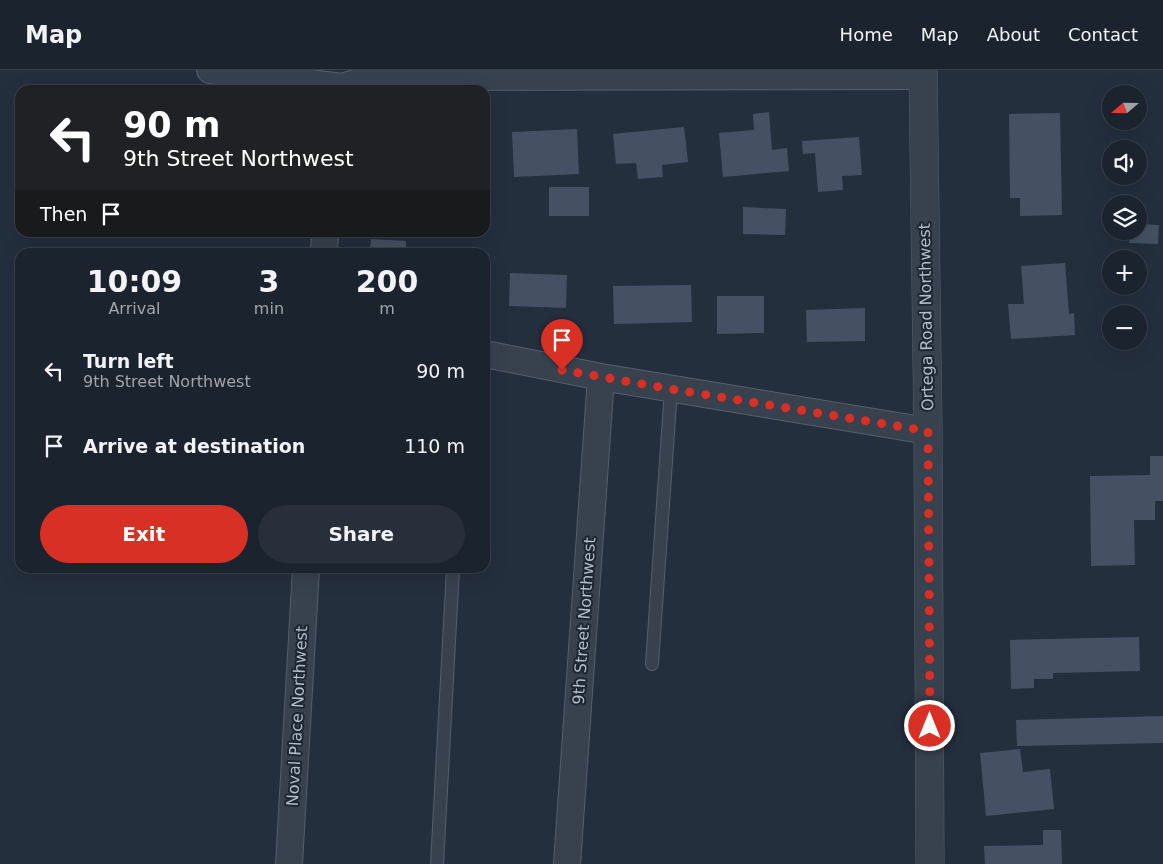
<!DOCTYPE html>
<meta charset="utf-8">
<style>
:root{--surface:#1b232e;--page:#282f3a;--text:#f1f3f6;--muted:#a0a4aa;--line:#39404a;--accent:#d93025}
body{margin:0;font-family:"DejaVu Sans",sans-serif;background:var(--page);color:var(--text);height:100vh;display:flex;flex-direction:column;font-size:19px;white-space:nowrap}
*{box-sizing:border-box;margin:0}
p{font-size:16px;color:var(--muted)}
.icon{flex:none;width:28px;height:28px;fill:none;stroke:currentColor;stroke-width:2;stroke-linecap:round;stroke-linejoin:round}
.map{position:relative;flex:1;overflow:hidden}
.panel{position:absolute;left:15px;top:178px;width:475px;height:325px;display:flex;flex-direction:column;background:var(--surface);border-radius:15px;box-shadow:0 5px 20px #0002,0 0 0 1px var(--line)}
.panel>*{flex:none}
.banner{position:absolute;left:15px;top:15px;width:475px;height:152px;border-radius:15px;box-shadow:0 5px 20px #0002,0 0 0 1px var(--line);background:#202124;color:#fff;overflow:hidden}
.needle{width:32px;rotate:250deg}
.controls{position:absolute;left:1102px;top:15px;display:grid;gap:10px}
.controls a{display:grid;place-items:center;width:45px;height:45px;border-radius:50%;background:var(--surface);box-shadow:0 5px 20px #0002,0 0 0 1px var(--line);font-size:25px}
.pin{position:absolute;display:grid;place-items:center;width:42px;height:42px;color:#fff;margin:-51px -21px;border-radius:50% 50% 50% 0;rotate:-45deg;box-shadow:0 0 5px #0007}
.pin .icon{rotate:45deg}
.me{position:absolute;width:55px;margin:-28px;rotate:0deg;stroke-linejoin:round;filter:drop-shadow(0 0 4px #0008)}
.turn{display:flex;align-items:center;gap:18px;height:105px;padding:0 25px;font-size:22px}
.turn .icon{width:65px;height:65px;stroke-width:2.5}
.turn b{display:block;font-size:35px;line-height:42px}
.then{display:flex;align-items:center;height:48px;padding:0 25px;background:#0003;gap:10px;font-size:19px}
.eta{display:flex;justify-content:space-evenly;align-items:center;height:85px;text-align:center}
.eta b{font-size:30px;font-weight:800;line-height:35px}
.primary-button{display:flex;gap:10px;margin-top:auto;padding:10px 25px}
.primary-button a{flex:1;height:58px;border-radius:30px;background:var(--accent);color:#fff;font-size:20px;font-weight:800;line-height:58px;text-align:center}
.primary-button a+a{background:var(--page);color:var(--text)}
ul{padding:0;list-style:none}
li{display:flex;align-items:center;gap:15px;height:75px;padding:0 25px}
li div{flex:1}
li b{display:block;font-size:19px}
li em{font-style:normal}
header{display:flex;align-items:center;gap:30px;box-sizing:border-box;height:70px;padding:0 25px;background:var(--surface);border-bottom:1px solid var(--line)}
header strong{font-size:24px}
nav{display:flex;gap:28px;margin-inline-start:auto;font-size:18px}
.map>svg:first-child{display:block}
.building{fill:#455162}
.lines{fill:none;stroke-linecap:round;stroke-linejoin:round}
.service-casing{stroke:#565f6c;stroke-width:14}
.minor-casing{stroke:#565f6c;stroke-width:28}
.tertiary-casing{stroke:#565f6c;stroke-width:29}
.service{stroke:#38414e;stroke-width:12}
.minor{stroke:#38414e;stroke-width:26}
.tertiary{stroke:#38414e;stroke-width:28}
.route{stroke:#d93025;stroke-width:9;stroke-dasharray:0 16.2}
.labels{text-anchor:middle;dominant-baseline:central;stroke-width:4;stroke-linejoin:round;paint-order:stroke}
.street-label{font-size:16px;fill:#b4bcc9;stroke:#1d2633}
</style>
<header>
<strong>Map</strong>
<nav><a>Home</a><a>Map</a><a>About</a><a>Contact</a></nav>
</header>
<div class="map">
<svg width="1163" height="794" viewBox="0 0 1163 794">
<rect width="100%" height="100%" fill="#242f3e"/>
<path class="building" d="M 769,42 L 772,80 L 787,78 L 789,101 L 723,107 L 719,63 L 754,60 L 753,44 Z
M 1060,43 L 1062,145 L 1020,146 L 1020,128 L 1010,128 L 1009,44 Z
M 684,57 L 688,92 L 662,95 L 663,107 L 638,109 L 636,93 L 616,94 L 613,64 Z
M 577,59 L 579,104 L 514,107 L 512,62 Z
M 859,67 L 862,105 L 842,106 L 843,120 L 818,122 L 815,83 L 803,84 L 802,71 Z
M 549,117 L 589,117 L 589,146 L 549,146 Z
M 743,137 L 786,139 L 785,165 L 743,164 Z
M 1139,154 L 1159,155 L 1158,174 L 1129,173 L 1130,161 L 1139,161 Z
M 371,169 L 406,171 L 406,182 L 370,182 Z
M 1065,193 L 1069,244 L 1074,243 L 1075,265 L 1011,269 L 1008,234 L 1024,234 L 1021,196 Z
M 510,203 L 567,205 L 566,238 L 509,236 Z
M 691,215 L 692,252 L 614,254 L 613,216 Z
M 717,226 L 764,226 L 764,263 L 717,264 Z
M 865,238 L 865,271 L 807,272 L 806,240 Z
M 1150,386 L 1163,386 L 1163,431 L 1155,431 L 1155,450 L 1134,450 L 1135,495 L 1091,496 L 1090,406 L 1150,405 Z
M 1139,567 L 1140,601 L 1053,603 L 1053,609 L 1034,609 L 1034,618 L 1011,619 L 1010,570 Z
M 1163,646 L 1163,673 L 1017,676 L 1016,650 Z
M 1020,679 L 1023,702 L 1050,699 L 1054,739 L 986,746 L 980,683 Z
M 1043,760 L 1061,760 L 1062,794 L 985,794 L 984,776 L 1043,775 Z"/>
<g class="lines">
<defs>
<path id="service" d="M 652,594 L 671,319
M 437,794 L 453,498"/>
<path id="minor" d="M 210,0 L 342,17 L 375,7 L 923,6
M 324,182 L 325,162
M 485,284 L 601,307 L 928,361
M 289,794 L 306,498
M 567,794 L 601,307"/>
<path id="tertiary" d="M 923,0 L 928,361 L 930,794"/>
</defs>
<use href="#service" class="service-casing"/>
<use href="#minor" class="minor-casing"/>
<use href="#tertiary" class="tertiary-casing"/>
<use href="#service" class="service"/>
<use href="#minor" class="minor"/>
<use href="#tertiary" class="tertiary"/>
</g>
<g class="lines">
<path class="route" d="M 562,300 L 671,319 L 928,361 L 930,656"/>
</g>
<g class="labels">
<g class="street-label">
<text transform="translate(926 247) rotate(-91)">Ortega Road Northwest</text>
<text transform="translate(584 551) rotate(-86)">9th Street Northwest</text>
<text transform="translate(297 646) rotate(-87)">Noval Place Northwest</text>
</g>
</g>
</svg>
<div class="controls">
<a><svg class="needle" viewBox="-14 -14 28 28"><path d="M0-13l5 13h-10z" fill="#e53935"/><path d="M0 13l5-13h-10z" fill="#a0a4aa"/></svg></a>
<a><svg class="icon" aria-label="sound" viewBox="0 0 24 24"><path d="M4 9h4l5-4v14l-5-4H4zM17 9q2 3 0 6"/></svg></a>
<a><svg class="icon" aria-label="layers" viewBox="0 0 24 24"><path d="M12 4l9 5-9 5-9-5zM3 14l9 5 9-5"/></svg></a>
<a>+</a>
<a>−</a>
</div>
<div class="pin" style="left:562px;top:300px;background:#d93025"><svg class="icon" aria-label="arrive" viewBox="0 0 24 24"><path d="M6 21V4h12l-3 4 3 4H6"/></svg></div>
<svg class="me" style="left:930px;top:656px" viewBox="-20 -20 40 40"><circle r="17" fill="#d93025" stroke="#fff" stroke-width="3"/><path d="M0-11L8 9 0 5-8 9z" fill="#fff"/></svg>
<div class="banner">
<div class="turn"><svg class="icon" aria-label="left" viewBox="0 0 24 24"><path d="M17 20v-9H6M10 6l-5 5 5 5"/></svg><div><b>90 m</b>9th Street Northwest</div></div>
<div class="then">Then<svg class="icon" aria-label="arrive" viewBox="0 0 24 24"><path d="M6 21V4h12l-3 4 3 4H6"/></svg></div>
</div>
<section class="panel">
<div class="eta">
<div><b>10:09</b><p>Arrival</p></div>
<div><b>3</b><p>min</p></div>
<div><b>200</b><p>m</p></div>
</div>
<ul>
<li><svg class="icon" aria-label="left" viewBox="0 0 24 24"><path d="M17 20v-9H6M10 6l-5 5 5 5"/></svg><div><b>Turn left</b><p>9th Street Northwest</p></div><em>90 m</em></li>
<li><svg class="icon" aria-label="arrive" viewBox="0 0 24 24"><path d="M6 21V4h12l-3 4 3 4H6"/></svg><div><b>Arrive at destination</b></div><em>110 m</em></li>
</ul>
<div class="primary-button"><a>Exit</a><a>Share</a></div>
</section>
</div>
